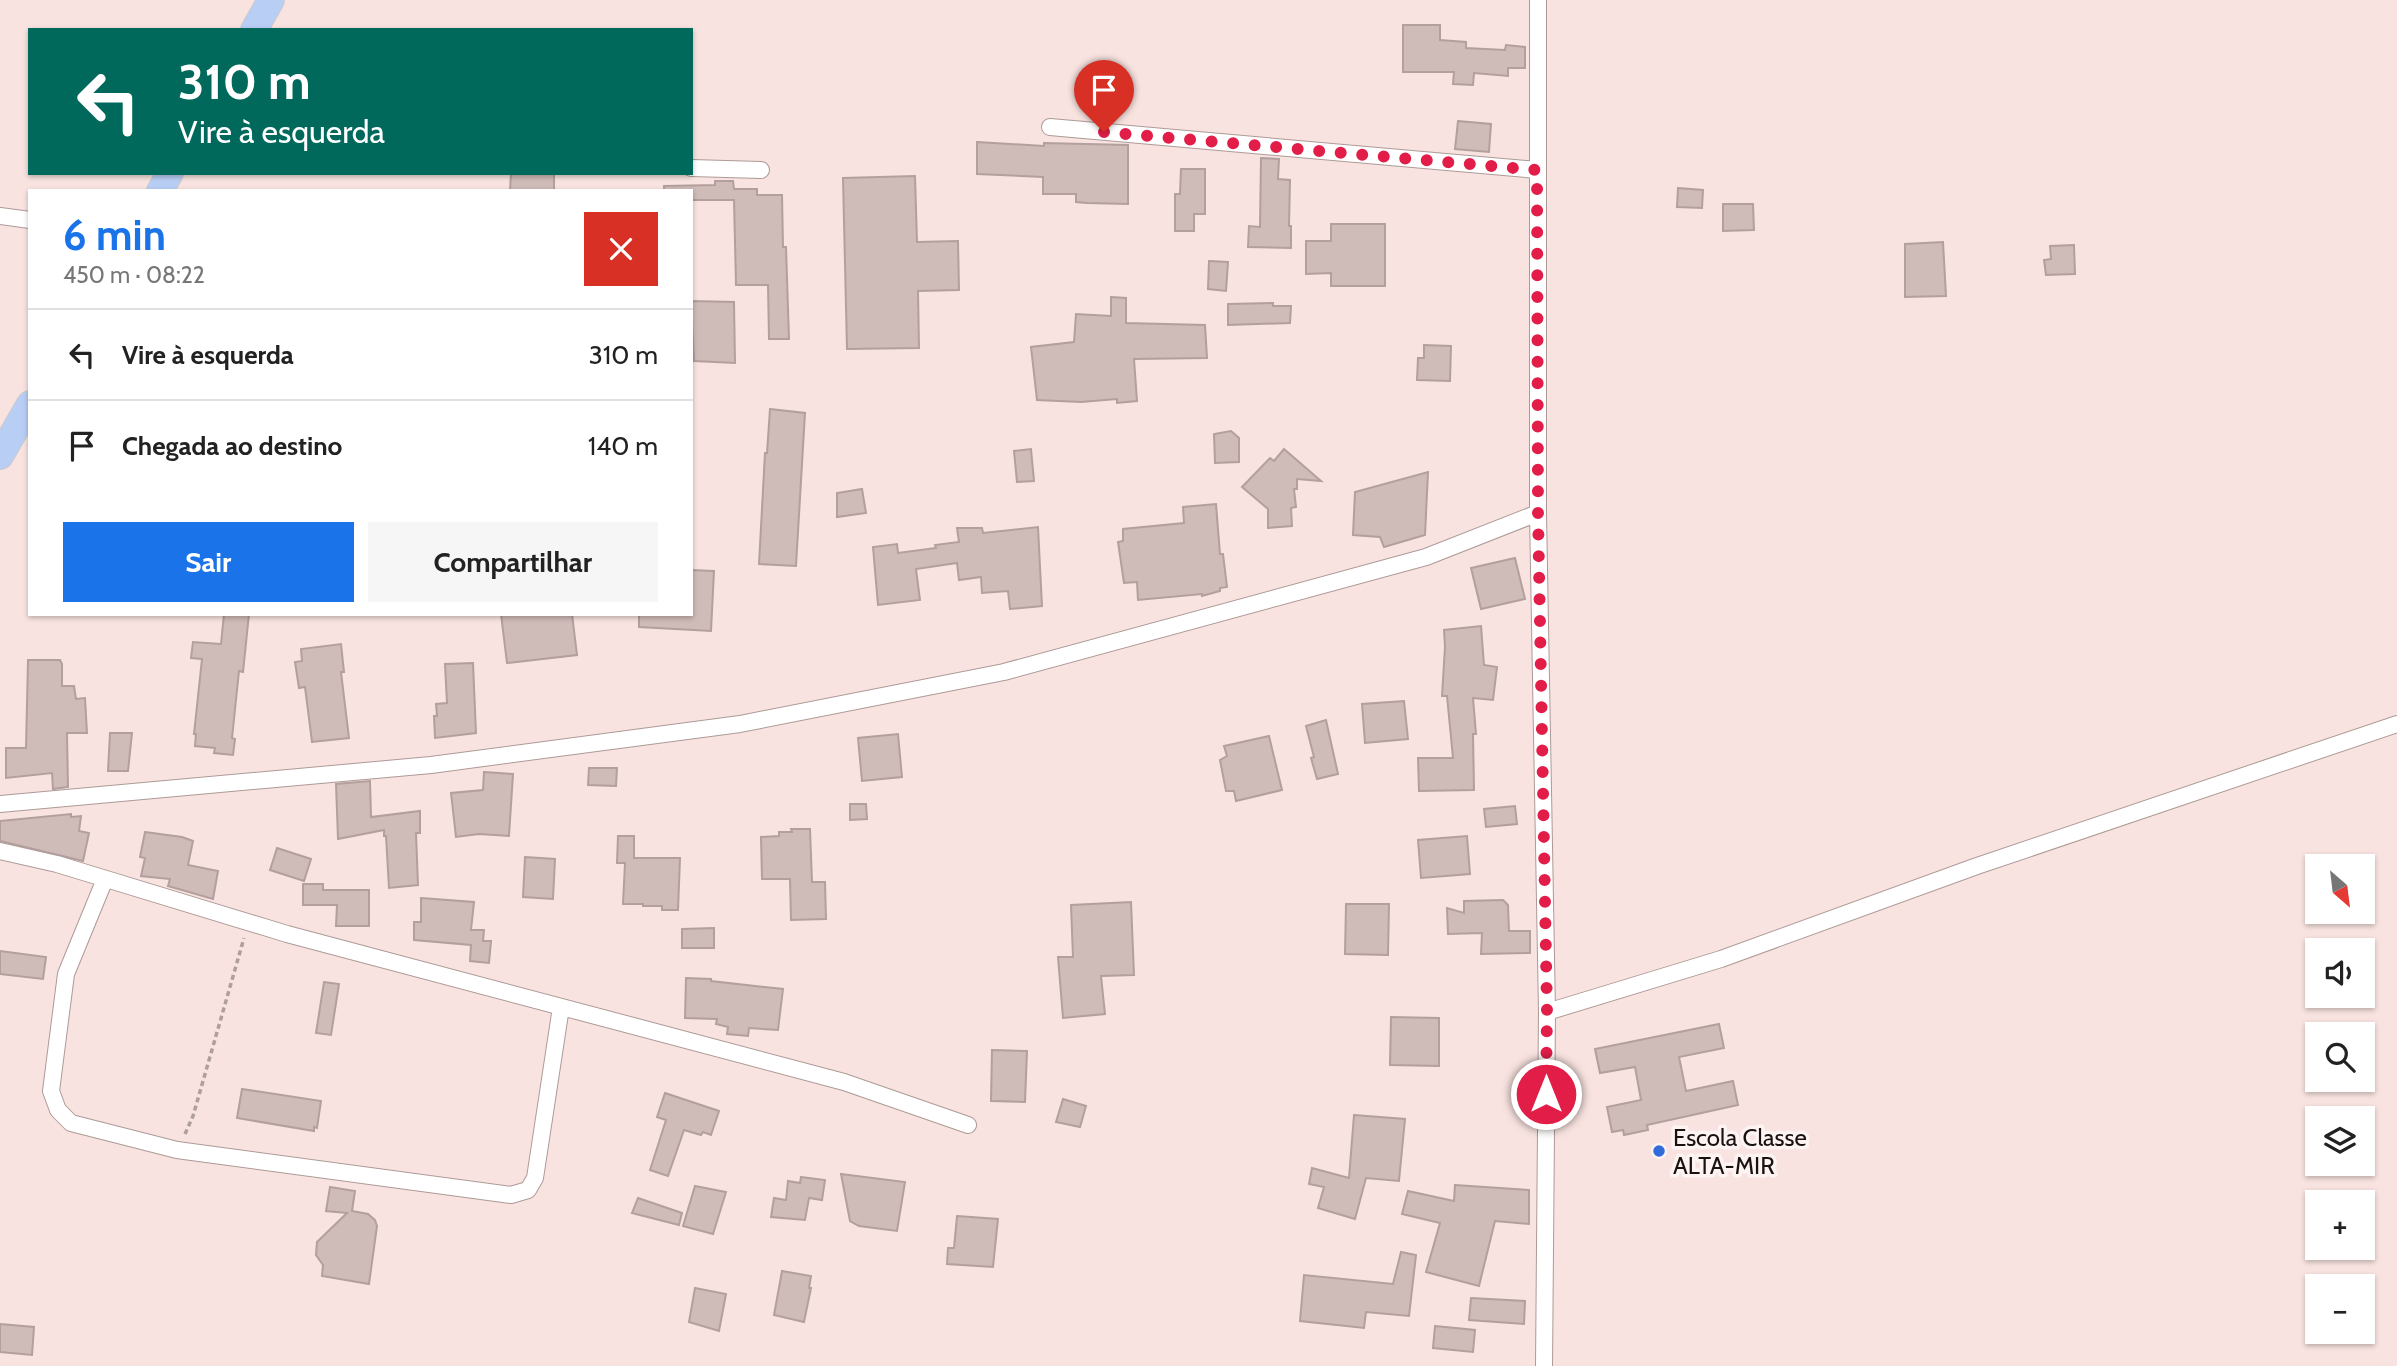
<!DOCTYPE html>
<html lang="pt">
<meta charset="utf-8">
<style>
:root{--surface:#fff;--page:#f6f6f6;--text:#222;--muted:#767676;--line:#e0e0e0;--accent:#1a73e8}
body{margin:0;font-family:Cabin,sans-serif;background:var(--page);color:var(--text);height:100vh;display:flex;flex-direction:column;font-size:26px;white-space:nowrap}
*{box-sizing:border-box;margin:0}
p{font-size:23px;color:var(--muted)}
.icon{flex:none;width:38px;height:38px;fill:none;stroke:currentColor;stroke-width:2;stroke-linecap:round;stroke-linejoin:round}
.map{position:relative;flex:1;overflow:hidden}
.sheet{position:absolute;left:28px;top:189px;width:665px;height:427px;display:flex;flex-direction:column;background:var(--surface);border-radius:0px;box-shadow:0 2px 5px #0004}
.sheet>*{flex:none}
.guide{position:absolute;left:28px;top:28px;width:665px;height:147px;border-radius:0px;box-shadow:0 2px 5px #0004;background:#00695c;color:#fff;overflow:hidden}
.needle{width:46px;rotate:152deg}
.tools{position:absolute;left:2305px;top:854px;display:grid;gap:14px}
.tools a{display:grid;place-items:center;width:70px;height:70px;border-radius:0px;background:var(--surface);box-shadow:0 2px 5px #0004;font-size:35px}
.pin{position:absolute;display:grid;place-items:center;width:60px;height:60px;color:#fff;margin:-72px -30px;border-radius:50% 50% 50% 0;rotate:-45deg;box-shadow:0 0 7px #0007}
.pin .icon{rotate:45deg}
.me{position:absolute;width:77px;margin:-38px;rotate:0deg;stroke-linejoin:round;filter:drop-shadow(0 0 5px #0008)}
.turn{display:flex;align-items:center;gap:24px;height:147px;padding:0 35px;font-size:32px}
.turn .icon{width:91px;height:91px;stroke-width:2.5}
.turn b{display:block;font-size:49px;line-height:60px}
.round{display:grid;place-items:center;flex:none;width:74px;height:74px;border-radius:0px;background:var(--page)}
.summary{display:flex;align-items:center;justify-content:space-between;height:119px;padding:0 35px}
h1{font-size:42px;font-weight:700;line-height:52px;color:var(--accent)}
.button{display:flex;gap:14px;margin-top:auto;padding:14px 35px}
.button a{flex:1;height:80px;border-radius:0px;background:var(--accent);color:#fff;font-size:28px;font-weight:700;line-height:80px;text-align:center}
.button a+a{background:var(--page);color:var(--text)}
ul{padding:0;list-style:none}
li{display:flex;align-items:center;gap:21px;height:91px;padding:0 35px;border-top:2px solid var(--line)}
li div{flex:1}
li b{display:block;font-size:26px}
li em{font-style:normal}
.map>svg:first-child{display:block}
.building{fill:#cfbbb8;stroke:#b39f9d;stroke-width:2}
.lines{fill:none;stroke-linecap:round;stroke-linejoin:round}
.street-casing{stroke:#ad9a97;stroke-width:18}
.primary-casing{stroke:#cccbcb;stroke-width:28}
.path{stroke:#af9f9c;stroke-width:3.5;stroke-dasharray:5 3.5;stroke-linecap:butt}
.street{stroke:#fff;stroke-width:16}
.primary{stroke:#b8cef5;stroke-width:26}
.route{stroke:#e11d48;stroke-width:12;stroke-dasharray:0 21.6}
.poi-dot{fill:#326cdb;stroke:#fcf3f2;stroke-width:2.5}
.labels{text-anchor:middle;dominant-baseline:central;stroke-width:7;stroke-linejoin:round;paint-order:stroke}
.poi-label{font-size:24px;fill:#191211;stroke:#fcf3f2;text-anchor:start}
</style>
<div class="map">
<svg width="2397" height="1366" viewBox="0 0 2397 1366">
<rect width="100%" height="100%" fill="#f8e3e0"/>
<path class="building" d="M 1403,25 L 1440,25 L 1440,40 L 1466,42 L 1466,48 L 1505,50 L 1506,45 L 1525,47 L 1525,68 L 1508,68 L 1508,76 L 1474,73 L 1473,85 L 1453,84 L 1454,72 L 1403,72 Z
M 1458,121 L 1491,124 L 1489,152 L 1455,149 Z
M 977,142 L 1044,146 L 1044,143 L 1128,145 L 1128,204 L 1087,203 L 1076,202 L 1076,194 L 1043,194 L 1043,177 L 977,174 Z
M 1261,158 L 1279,159 L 1278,179 L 1290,180 L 1289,226 L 1291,226 L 1291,248 L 1248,247 L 1249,226 L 1260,227 Z
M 1181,169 L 1205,169 L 1205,214 L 1194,214 L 1194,231 L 1175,231 L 1175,194 L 1180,194 Z
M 511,173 L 554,173 L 554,191 L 510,191 Z
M 915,176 L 917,242 L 958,241 L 959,290 L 918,291 L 919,348 L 847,349 L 843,178 Z
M 715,181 L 733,181 L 734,189 L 757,189 L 757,195 L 782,195 L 783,247 L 786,247 L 789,339 L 769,339 L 768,285 L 736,285 L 734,200 L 691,200 L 691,191 L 664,191 L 664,186 L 715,185 Z
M 1678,188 L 1703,190 L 1702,208 L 1677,207 Z
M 1723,204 L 1753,204 L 1754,230 L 1723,231 Z
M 1331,224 L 1385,224 L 1385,286 L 1331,286 L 1331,273 L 1306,274 L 1306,241 L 1331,241 Z
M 1943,242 L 1946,296 L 1905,297 L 1905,244 Z
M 2074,245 L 2075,274 L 2046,275 L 2044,260 L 2051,259 L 2050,246 Z
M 1209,261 L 1228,262 L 1226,291 L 1208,289 Z
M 1111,297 L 1126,298 L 1126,323 L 1205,325 L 1207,358 L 1134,359 L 1137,401 L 1117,403 L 1117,399 L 1081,402 L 1037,400 L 1031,347 L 1074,342 L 1076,314 L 1111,316 Z
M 691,301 L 734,302 L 735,363 L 694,361 Z
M 1273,303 L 1273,306 L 1291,306 L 1290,323 L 1228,325 L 1228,304 Z
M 1424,345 L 1451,346 L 1450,381 L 1417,380 L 1418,358 L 1424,358 Z
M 770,409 L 805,413 L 796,566 L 759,564 L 765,453 L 767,453 Z
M 1231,431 L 1239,438 L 1239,462 L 1215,463 L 1214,434 Z
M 1031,449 L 1034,481 L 1017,482 L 1014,451 Z
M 1284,449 L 1321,481 L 1297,479 L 1297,489 L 1294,489 L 1296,507 L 1291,508 L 1292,526 L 1268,528 L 1268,509 L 1242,487 L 1270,458 L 1274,461 Z
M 1428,472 L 1425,535 L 1384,547 L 1380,537 L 1353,535 L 1355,492 Z
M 862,489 L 866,513 L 837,517 L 837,493 Z
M 1216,504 L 1220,554 L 1223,554 L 1227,587 L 1220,588 L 1220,591 L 1202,596 L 1202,594 L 1138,600 L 1137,582 L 1124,583 L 1118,542 L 1123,541 L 1123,529 L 1184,523 L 1183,507 Z
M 1038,527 L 1042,606 L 1010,609 L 1008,591 L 982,593 L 981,577 L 959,580 L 957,563 L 916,569 L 920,600 L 878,605 L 873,547 L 897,544 L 898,553 L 936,548 L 935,545 L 959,542 L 957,528 L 982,528 L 983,533 Z
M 1515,558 L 1525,599 L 1481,609 L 1471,568 Z
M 691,570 L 714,571 L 711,631 L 639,627 L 639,614 L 691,614 Z
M 224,614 L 249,614 L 243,672 L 239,671 L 232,738 L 235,739 L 233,755 L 214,753 L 215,748 L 195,746 L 196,734 L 194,734 L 202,659 L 191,658 L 193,642 L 221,644 Z
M 501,614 L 572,614 L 577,655 L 507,663 Z
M 1481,626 L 1484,665 L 1497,667 L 1493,700 L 1473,698 L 1476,734 L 1473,734 L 1474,790 L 1419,791 L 1418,758 L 1453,758 L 1447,696 L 1442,696 L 1445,647 L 1444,630 Z
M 341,644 L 344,672 L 341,672 L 349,738 L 312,742 L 305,687 L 299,688 L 295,662 L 302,661 L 301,649 Z
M 28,660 L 60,660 L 62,664 L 62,686 L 74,686 L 76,699 L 85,698 L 87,733 L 67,733 L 68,787 L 53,789 L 52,773 L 6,778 L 6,748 L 26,748 Z
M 473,663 L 476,733 L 435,738 L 434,716 L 437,716 L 436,704 L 447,703 L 445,664 Z
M 1404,701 L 1408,739 L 1365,743 L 1362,704 Z
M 1326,720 L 1338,774 L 1317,779 L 1311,758 L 1314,757 L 1306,726 Z
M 110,733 L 132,733 L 128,771 L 108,771 Z
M 898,734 L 902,777 L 862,781 L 858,738 Z
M 1269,736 L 1282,790 L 1236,801 L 1234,791 L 1226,791 L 1220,760 L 1227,756 L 1224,746 Z
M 589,768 L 617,768 L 616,786 L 588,785 Z
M 484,772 L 513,774 L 509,836 L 479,834 L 456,837 L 451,793 L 483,790 Z
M 370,781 L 371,817 L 420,811 L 420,833 L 416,833 L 418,885 L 389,888 L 386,836 L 384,836 L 384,830 L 338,839 L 336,784 Z
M 850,804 L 866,804 L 867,819 L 850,820 Z
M 1515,806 L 1517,824 L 1486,827 L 1484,809 Z
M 71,814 L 71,817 L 81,816 L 79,831 L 89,833 L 83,861 L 0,841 L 0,821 Z
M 791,829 L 810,829 L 812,882 L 825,882 L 826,919 L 791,920 L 790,879 L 762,879 L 761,837 L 779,836 L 779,832 L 792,832 Z
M 145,832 L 182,837 L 193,841 L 188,865 L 218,871 L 213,899 L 168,886 L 170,879 L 141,876 L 145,858 L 140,857 Z
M 618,836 L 634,836 L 634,858 L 680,858 L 678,910 L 662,910 L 662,906 L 643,906 L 643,904 L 623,904 L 625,863 L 617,863 Z
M 1467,836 L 1470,874 L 1421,878 L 1418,840 Z
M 277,848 L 311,859 L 304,881 L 270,870 Z
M 525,857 L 555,859 L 553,899 L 523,897 Z
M 303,884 L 323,884 L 323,890 L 369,890 L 369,926 L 336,926 L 337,905 L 303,905 Z
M 421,898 L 474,902 L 471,930 L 484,930 L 483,941 L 491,941 L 489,963 L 470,961 L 471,945 L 414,940 L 414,922 L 421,922 Z
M 1503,900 L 1508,905 L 1509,931 L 1530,931 L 1530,953 L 1481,954 L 1482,933 L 1448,934 L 1447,908 L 1464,913 L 1464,901 Z
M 1131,902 L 1134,975 L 1101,976 L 1105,1014 L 1063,1018 L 1058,957 L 1073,957 L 1071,905 Z
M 1346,904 L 1389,904 L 1388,955 L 1345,954 Z
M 714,928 L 714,948 L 682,948 L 682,929 Z
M 0,951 L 46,957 L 43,979 L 0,974 Z
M 686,978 L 711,979 L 711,981 L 783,989 L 778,1030 L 749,1028 L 748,1036 L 727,1034 L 728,1027 L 716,1024 L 717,1019 L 685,1018 Z
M 324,982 L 339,984 L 331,1035 L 316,1033 Z
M 1391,1017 L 1439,1018 L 1439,1066 L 1390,1065 Z
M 1719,1024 L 1724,1048 L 1679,1057 L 1686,1091 L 1733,1081 L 1738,1105 L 1647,1125 L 1648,1130 L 1624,1135 L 1623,1130 L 1612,1132 L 1607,1107 L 1641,1100 L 1635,1067 L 1600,1073 L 1595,1049 Z
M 992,1050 L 1027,1051 L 1025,1102 L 991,1101 Z
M 242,1089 L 321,1101 L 317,1128 L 314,1127 L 314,1131 L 237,1118 Z
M 665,1093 L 719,1111 L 711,1135 L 703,1132 L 701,1135 L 684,1130 L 668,1176 L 650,1170 L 666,1120 L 657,1117 Z
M 1063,1099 L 1086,1106 L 1080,1127 L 1056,1122 Z
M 1354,1115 L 1405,1119 L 1399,1181 L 1366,1178 L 1355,1219 L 1318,1208 L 1324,1187 L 1309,1184 L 1312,1168 L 1349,1178 Z
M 841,1174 L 905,1182 L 897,1231 L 859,1226 L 850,1221 Z
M 801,1177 L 825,1180 L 822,1200 L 809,1198 L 805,1220 L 771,1217 L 774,1198 L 786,1200 L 788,1181 L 800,1183 Z
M 1455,1185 L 1529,1190 L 1529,1224 L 1495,1221 L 1479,1286 L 1426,1272 L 1440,1223 L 1402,1214 L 1408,1191 L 1454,1201 Z
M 695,1186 L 726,1192 L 713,1234 L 683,1226 Z
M 330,1187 L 355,1191 L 352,1211 L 368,1214 L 375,1220 L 377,1226 L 369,1284 L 322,1276 L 323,1265 L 316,1255 L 317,1242 L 347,1213 L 326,1211 Z
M 638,1198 L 682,1213 L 679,1225 L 632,1213 Z
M 957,1216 L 998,1219 L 993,1267 L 947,1264 L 948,1248 L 954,1248 Z
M 1401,1252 L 1416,1255 L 1409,1316 L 1366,1312 L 1364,1328 L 1300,1321 L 1304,1275 L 1393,1284 Z
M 782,1271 L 811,1276 L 809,1288 L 811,1288 L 804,1322 L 774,1315 Z
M 695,1288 L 726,1294 L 719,1331 L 689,1322 Z
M 1471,1298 L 1525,1301 L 1524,1324 L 1469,1320 Z
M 0,1324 L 34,1327 L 32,1355 L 0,1352 Z
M 1435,1326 L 1475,1330 L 1473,1352 L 1433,1348 Z"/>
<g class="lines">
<defs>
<path id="street" d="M 1538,0 L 1538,513 L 1547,1012 L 1544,1366
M 1050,127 L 1537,170
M 691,168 L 761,170
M 0,216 L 30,220
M 0,804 L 431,765 L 740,724 L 1004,672 L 1426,557 L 1538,513
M 0,851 L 57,864 L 287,934 L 844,1082 L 968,1125
M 105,879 L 66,974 L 51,1091 L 58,1110 L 71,1123 L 177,1150 L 511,1195 L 528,1190 L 535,1178 L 561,1007
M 1547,1012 L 1721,959 L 1977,866 L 2397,724"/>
<path id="primary" d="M 254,30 L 271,0
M 160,191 L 170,173
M 0,456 L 30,404"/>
</defs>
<use href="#street" class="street-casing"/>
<use href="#primary" class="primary-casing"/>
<path class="path" d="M 185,1134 L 193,1116 L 244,938"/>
<use href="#street" class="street"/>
<use href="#primary" class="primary"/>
</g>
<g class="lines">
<path class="route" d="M 1104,132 L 1537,170 L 1538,513 L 1547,1012 L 1546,1094"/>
</g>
<circle class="poi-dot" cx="1659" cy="1151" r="7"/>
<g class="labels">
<g class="poi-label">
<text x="1673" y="1137">Escola Classe<tspan x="1673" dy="28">ALTA-MIR</tspan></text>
</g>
</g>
</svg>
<div class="tools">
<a><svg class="needle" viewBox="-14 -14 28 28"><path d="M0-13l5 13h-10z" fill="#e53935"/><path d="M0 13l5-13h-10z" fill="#767676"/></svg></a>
<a><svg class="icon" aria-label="sound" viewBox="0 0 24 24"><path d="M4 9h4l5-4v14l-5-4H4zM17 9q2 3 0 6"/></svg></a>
<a><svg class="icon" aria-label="search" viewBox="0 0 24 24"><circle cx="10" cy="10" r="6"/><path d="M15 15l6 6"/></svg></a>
<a><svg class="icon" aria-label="layers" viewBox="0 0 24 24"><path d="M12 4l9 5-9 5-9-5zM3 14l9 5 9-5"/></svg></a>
<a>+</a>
<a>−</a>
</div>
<div class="pin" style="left:1104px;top:132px;background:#d93025"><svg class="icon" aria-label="arrive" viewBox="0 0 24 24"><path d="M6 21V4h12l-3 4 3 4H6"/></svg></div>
<svg class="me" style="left:1546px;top:1094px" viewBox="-20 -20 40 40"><circle r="17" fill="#e11d48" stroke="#fff" stroke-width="3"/><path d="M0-11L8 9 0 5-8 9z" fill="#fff"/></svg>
<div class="guide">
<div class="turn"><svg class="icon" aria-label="left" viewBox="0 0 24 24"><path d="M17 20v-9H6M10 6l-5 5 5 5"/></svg><div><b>310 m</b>Vire à esquerda</div></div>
</div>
<section class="sheet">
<div class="summary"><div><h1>6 min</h1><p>450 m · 08:22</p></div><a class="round" style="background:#d93025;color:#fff"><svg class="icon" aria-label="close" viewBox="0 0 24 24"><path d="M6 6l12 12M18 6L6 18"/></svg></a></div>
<ul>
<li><svg class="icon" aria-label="left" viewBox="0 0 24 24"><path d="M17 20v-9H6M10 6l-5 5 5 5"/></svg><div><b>Vire à esquerda</b></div><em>310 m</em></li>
<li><svg class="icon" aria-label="arrive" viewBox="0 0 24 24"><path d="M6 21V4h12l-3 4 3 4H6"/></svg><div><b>Chegada ao destino</b></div><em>140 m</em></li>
</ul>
<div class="button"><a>Sair</a><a>Compartilhar</a></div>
</section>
</div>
